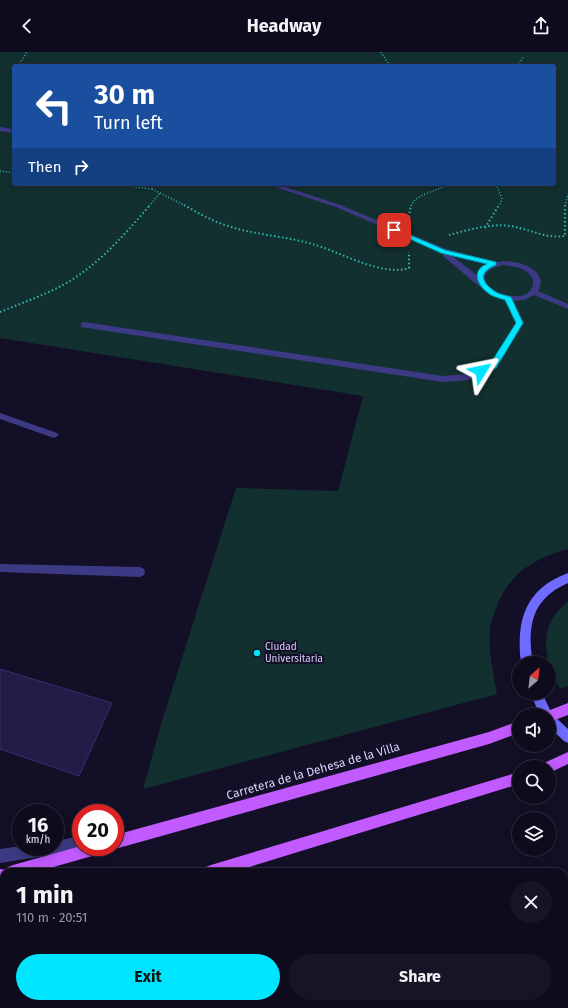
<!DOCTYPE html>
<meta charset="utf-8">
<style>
:root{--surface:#0e0b1c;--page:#171425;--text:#f1f3f6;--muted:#9b9ba3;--line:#2e2b3b;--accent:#00e5ff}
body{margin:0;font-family:"Fira Sans",sans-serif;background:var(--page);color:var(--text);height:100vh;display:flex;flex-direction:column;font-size:15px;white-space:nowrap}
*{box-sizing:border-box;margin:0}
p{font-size:13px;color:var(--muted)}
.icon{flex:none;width:22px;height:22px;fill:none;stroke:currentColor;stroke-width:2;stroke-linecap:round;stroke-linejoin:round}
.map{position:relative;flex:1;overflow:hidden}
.details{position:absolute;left:0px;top:816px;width:568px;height:140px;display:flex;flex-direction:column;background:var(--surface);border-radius:12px 12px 0 0;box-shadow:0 2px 10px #0003,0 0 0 1px var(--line)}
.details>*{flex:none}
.banner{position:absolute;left:12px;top:12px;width:544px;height:122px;border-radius:4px;box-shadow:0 2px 10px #0003,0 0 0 1px var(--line);background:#1a4fa0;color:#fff;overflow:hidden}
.needle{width:26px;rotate:28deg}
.buttons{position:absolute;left:512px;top:604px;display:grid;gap:8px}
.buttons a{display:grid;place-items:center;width:44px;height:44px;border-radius:50%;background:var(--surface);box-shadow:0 2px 10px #0003,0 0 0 1px var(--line);font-size:20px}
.speed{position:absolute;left:12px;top:752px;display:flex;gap:8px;font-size:20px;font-weight:700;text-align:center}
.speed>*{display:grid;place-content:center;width:52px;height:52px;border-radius:50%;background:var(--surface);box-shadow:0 2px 10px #0003,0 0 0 1px var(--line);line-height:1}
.speed small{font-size:10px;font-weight:400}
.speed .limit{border:6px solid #d22;background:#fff;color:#111}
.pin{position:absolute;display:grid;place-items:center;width:34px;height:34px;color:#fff;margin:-17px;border-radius:8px;box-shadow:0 2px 6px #0006}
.me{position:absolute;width:44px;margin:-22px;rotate:55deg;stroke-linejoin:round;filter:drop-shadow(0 0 3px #0008)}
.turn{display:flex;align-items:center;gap:14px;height:84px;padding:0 16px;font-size:18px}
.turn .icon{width:52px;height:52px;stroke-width:2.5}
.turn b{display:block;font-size:28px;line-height:34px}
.then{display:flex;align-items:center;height:38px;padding:0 16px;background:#0003;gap:8px;font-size:15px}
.round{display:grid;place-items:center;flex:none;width:42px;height:42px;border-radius:21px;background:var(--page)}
.overview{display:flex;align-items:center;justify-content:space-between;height:68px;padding:0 16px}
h1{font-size:24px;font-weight:700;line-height:30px}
.action{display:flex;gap:8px;margin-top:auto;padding:8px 16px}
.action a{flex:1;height:46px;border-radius:24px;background:var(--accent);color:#111;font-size:16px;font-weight:700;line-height:46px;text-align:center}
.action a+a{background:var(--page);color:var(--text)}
header{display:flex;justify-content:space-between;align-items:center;height:52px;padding:0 16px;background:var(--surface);font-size:18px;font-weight:700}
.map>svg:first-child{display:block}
.green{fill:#12302f;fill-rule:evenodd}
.building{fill:#241b47;stroke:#3b2d73}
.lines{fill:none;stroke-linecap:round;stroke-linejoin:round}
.path-far2{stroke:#2fb8b0;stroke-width:1.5;stroke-dasharray:1 2;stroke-linecap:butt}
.path-far1{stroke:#2fb8b0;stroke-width:2;stroke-dasharray:1.5 2.5;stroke-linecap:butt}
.path{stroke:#2fb8b0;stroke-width:3.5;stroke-dasharray:2.5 4;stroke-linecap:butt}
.lane{fill:#3d3a85;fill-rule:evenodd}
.secondary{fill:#6f6bff;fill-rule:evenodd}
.primary{fill:#c25bff;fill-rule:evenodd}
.route{fill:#00e5ff;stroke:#0095a6}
.poi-dot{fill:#00e5ff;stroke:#130f26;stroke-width:1.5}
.labels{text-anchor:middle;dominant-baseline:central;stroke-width:4;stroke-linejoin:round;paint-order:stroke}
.poi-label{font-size:10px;fill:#d9d4ff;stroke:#130f26;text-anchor:start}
.near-street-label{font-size:12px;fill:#d9d4ff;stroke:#130f26}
</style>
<header><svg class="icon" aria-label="back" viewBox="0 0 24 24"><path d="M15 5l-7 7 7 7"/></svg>Headway<svg class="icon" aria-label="share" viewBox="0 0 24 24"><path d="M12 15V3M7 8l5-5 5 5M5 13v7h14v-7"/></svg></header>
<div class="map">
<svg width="568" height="956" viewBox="0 0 568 956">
<rect width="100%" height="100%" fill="#130f26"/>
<path class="green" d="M 0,0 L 568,0 L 568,497 C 534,506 508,522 496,557 C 494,562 491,569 490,575 C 488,597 493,620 497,642 L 143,737 L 162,669 L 236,436 L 338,439 L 363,344 L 0,286 ZM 14,14 L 554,14 L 554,132 L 14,132 Z
M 568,549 L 568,634 L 560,637 C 543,607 537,574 568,549 Z
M 4,934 L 4,952 L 115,952 L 114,956 L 0,956 L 0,936 Z"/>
<path class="building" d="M 0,617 L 112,651 L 79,724 L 0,697 Z"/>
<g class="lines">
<path class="path-far2" d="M 381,0 L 390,14
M 18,14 L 27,0
M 518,14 L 523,5
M 0,119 L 14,121
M 112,132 L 152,137
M 496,132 L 502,147 L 499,154
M 152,137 L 186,154
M 149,154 L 159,142 L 158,141
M 411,154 C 416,141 437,140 448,132
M 565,154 L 568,142"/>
<path class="path-far1" d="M 184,153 C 198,161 212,169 228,174 C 255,183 285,184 312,192 C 339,199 381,225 409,216 L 409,200
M 408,169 L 411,153
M 485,176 L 499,153
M 449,183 C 468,178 491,171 510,174 C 530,177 545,187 565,184 L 565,153
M 0,260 C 24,250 48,242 70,229 C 102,209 126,181 150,153"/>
<path class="path" d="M 100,956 L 102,952"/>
<path class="lane" d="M 0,75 L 14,77 L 14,81 L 0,79 Z
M 266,132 L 276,132 L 340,153 L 446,197 L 497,210 C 512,206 551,216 538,239 L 568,252 L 568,257 L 534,243 L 524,248 L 513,249 L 524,271 L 496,316 L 469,328 L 443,330 L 81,275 L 81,271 L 84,270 L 443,324 L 468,322 L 490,312 L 516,271 L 505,248 C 485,243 460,217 443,204 L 443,201 L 336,155 ZM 452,204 L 488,213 L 480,218 L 478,224 ZM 503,213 C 511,214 520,215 527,220 C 538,228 533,242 520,244 C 497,247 463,223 503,213 Z
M 0,361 L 57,381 L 59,383 L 54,386 L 0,367 Z
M 0,512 L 140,515 L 144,517 L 145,520 L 144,523 L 140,525 L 0,520 Z
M 81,784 L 81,795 L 86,795 L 81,798 L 0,811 L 0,797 L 21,794 L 55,795 L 55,789 Z"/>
<path class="secondary" d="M 568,521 L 568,531 C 531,547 527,575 533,611 L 521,611 C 516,568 525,537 568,521 Z
M 530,641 L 542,641 L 552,662 L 568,677 L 568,691 L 564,689 L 549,675 L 549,663 L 540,663 Z"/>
<path class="primary" d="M 568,651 L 568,663 L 549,670 L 549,663 L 543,663 L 545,660 Z
M 519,669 L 519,681 L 489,692 L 115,797 L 111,795 L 115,795 L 115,783 L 489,680 Z
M 568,700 L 568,712 L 549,721 L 549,715 L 542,715 L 544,711 Z
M 519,720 L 519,732 L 233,820 L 204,820 L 206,815 L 211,813 Z
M 81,794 L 81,795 L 106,795 L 104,800 L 99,802 L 36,820 L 4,820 L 4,830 L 0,831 L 0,817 L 7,818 L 8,815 L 13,813 Z
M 4,875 L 4,889 L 0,890 L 0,876 Z"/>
</g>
<path class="route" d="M 392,177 L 396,177 L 445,198 L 496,210 L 496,213 C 481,219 479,228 493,238 C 497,242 505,243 511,245 L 523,271 L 496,316 L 481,322 L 477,319 L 490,312 L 516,271 L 505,248 C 500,246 492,245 488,241 C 477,233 471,218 487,212 L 441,201 L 392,179 Z"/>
<circle class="poi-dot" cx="257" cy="601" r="4"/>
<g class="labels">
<g class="poi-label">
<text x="265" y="595">Ciudad<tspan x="265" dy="12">Universitaria</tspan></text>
</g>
<g class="near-street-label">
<text transform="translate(313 719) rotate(-16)">Carretera de la Dehesa de la Villa</text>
</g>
</g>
</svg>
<div class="buttons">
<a><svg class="needle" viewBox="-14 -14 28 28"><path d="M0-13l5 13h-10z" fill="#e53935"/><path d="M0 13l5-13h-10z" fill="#9b9ba3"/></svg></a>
<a><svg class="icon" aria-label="sound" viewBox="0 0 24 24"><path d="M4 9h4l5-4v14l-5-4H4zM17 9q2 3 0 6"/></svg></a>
<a><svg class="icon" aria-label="search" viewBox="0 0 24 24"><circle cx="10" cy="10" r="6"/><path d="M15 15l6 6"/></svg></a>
<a><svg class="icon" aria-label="layers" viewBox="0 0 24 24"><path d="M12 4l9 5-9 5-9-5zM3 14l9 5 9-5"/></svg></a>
</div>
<div class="speed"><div>16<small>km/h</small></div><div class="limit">20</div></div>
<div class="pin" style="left:394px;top:178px;background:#d93025"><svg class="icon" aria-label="arrive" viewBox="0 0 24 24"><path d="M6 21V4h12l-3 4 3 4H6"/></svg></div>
<svg class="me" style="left:481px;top:319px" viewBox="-20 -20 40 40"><path d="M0-17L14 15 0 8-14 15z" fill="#00e5ff" stroke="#fff" stroke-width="4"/></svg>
<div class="banner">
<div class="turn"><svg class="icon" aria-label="left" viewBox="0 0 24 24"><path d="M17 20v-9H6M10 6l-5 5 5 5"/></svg><div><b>30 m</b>Turn left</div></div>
<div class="then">Then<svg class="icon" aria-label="right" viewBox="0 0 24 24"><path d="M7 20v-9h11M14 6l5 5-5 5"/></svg></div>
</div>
<section class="details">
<div class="overview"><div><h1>1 min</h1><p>110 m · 20:51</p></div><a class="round"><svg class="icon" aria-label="close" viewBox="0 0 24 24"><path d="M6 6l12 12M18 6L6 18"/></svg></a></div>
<div class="action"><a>Exit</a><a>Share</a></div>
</section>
</div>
